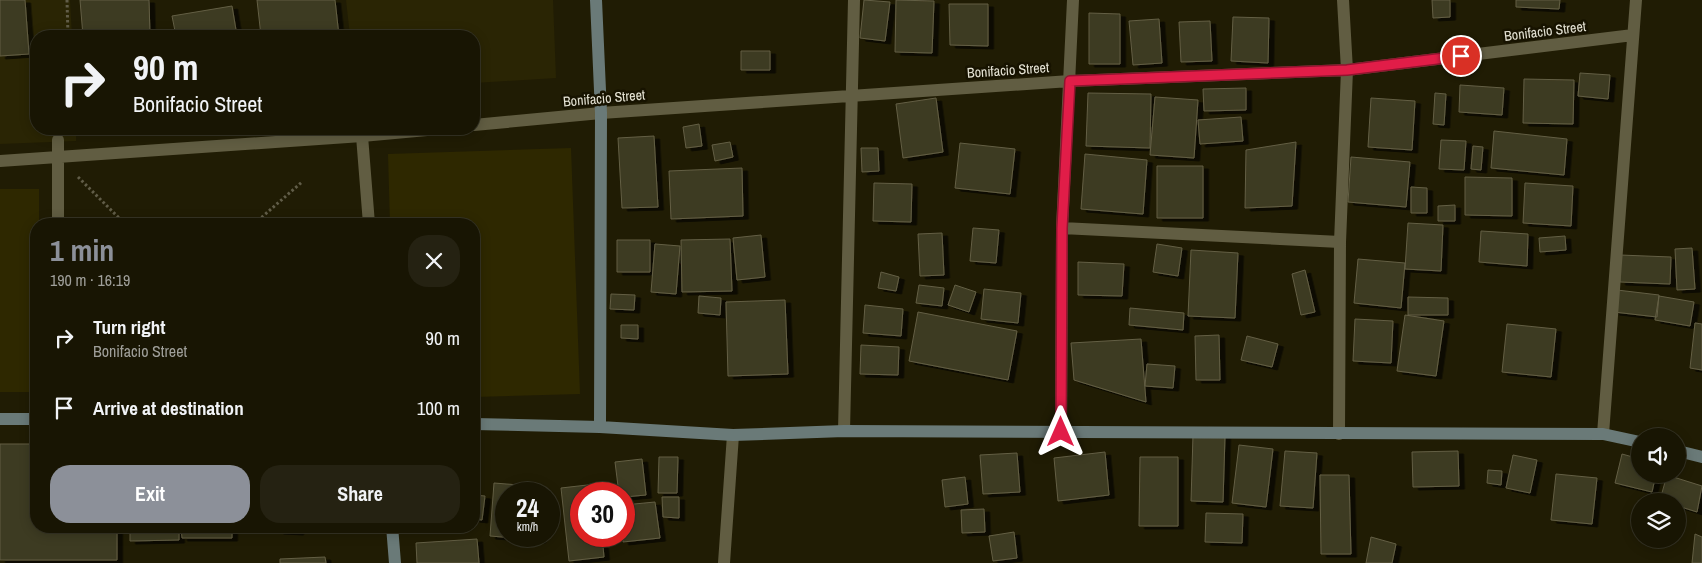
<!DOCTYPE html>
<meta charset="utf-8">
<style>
:root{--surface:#181503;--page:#252212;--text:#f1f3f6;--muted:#9f9f9a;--line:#363425;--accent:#8c9099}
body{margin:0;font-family:"Archivo Narrow",sans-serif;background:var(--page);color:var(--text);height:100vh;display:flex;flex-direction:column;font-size:19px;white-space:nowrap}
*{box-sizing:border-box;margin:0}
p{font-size:16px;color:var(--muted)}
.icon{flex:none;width:28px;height:28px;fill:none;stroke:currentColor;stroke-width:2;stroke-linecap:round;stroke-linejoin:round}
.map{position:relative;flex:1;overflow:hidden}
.sheet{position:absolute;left:30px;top:218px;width:450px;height:315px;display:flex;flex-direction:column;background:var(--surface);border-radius:20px;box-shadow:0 2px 12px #0003,0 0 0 1px var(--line)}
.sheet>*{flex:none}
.hud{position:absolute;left:30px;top:30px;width:450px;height:105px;border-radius:20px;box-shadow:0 2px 12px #0003,0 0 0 1px var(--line);background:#181503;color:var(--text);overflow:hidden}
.controls{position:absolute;left:1631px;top:428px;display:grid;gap:10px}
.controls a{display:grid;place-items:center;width:55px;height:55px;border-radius:50%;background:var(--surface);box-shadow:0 2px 12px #0003,0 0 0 1px var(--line);font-size:25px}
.speed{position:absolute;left:495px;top:482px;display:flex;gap:10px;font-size:25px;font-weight:700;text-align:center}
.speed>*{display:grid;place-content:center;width:65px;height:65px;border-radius:50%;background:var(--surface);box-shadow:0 2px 12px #0003,0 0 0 1px var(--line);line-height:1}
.speed small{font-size:12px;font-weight:400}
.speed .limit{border:8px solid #d22;background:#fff;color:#111}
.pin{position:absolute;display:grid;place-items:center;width:42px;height:42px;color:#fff;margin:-21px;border:2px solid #fff;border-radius:50%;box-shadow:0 1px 5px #0007}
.me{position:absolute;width:55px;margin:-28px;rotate:0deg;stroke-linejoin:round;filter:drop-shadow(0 0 4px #0008)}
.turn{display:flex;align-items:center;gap:18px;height:105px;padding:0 20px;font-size:22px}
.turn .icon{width:65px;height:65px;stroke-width:2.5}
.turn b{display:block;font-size:35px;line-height:42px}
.round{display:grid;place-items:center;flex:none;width:52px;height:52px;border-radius:20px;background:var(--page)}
.headline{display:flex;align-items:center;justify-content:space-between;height:85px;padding:0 20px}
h1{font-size:30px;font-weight:800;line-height:38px;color:var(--accent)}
.primary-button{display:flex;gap:10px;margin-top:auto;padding:10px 20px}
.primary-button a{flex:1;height:58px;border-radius:20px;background:var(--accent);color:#fff;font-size:20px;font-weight:800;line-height:58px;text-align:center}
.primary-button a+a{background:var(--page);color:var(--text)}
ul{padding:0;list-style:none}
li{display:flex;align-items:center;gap:15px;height:70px;padding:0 20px}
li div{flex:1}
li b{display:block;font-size:19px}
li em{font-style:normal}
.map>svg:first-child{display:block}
.built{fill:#2a2504}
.green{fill:#2e2800}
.building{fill:#3e3a21;stroke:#635f45;filter:url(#shadow)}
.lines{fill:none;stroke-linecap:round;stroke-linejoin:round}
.path{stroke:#615d48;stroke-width:3;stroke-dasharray:2.5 2.5;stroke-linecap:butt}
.lane{stroke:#615d42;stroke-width:12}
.street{stroke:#615d42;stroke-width:12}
.secondary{stroke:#6a7a78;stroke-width:12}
.route-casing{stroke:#92132f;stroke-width:12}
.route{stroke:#e11d48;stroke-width:9}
.labels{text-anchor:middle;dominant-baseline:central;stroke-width:5;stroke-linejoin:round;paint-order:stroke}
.street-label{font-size:14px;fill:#e5e3d4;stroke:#171300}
</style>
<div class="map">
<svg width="1702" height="563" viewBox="0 0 1702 563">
<defs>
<filter id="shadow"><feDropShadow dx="5.5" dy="3" stdDeviation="0" flood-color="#0009"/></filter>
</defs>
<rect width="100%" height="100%" fill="#201c04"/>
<path class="built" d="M 0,0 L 70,0 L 72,36 L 36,36 L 36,129 L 76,129 L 76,141 L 0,144 Z
M 346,0 L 553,0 L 556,78 L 474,83 L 474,36 L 350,36 Z"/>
<path class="green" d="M 571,148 L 580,394 L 474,397 L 474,224 L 390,224 L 388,154 Z
M 0,189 L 39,189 L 39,224 L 36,224 L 36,392 L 0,392 Z"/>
<path class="building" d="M 0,0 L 25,0 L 29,54 L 0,56 Z
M 80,0 L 149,0 L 150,36 L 83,36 Z
M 257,0 L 335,0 L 339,36 L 261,36 Z
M 864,0 L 890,2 L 885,41 L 860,38 Z
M 896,0 L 934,1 L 932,53 L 895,52 Z
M 1432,0 L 1450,0 L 1450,17 L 1433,18 Z
M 1516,0 L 1560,0 L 1559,9 L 1516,7 Z
M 949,4 L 988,4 L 988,46 L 950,45 Z
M 232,6 L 237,36 L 176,36 L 172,16 Z
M 1089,13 L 1120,14 L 1120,64 L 1089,64 Z
M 1233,17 L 1269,18 L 1268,63 L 1231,61 Z
M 1159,19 L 1162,63 L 1133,65 L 1129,21 Z
M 1210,21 L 1212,61 L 1181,62 L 1179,22 Z
M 741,51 L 770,51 L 770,70 L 741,70 Z
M 1580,73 L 1610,75 L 1608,99 L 1578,96 Z
M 1524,79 L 1574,80 L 1573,124 L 1523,123 Z
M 1460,85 L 1504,88 L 1502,115 L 1459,112 Z
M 1246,88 L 1246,110 L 1204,111 L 1203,89 Z
M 1088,93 L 1151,94 L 1150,148 L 1086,146 Z
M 1435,93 L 1446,94 L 1444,125 L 1433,124 Z
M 1155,97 L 1198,100 L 1194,158 L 1150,155 Z
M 936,98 L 943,152 L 903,158 L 896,104 Z
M 1371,98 L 1415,101 L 1412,150 L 1368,147 Z
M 1241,117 L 1243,141 L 1200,144 L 1198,120 Z
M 699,124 L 702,146 L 686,148 L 683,127 Z
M 1494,131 L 1567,139 L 1564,175 L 1491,168 Z
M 654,136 L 658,207 L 622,208 L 618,138 Z
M 1441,140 L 1466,141 L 1464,170 L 1439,169 Z
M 730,142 L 733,157 L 715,161 L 712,145 Z
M 1296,142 L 1292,206 L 1245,208 L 1246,150 Z
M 960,143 L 1015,149 L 1010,194 L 955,188 Z
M 1473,146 L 1483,147 L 1481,170 L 1471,169 Z
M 861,148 L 878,148 L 879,171 L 862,172 Z
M 1085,154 L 1147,160 L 1143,214 L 1081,209 Z
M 1351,157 L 1410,162 L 1406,207 L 1348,202 Z
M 1157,166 L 1203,166 L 1203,218 L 1157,218 Z
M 742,168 L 743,216 L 671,219 L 669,171 Z
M 1465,177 L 1512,178 L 1512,216 L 1465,215 Z
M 874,183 L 912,184 L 911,222 L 873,221 Z
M 1525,183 L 1573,186 L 1571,226 L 1523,223 Z
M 1411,187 L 1427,188 L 1427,213 L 1411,213 Z
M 1455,205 L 1455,221 L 1438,221 L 1438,206 Z
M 1408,223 L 1443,225 L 1441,271 L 1405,269 Z
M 973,228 L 999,230 L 996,263 L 970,261 Z
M 1481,231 L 1528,234 L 1527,266 L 1479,262 Z
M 942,233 L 944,275 L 920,276 L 918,234 Z
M 761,235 L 765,277 L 737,280 L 733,238 Z
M 1565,236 L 1566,250 L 1540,252 L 1539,238 Z
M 730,239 L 732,291 L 682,292 L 681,240 Z
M 617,240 L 650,240 L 650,272 L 617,272 Z
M 655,244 L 680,246 L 676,294 L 651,292 Z
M 1157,244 L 1182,248 L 1178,276 L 1153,272 Z
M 1692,248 L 1695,289 L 1677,290 L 1675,249 Z
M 1191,250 L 1238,253 L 1235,318 L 1188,316 Z
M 1620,255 L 1671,257 L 1670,284 L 1620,282 Z
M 1358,259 L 1405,263 L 1401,308 L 1354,303 Z
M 1078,262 L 1124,264 L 1122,296 L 1078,295 Z
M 1305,270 L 1315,312 L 1301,315 L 1292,274 Z
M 881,272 L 899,277 L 896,291 L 878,288 Z
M 919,285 L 944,288 L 942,306 L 916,303 Z
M 955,285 L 976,292 L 969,312 L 948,305 Z
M 984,289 L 1021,293 L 1018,323 L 981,319 Z
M 1617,290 L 1659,295 L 1657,317 L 1614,312 Z
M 611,294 L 635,295 L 634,310 L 610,309 Z
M 699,296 L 721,298 L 720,315 L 698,313 Z
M 1659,296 L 1694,302 L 1690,326 L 1655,320 Z
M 1408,297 L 1448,298 L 1448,315 L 1408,315 Z
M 785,300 L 788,374 L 728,376 L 726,302 Z
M 865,305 L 903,309 L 901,336 L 863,333 Z
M 1130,308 L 1184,313 L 1183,330 L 1129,325 Z
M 918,312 L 1017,331 L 1008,380 L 909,361 Z
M 1405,315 L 1444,321 L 1436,376 L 1397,371 Z
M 1355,319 L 1393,321 L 1391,363 L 1353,361 Z
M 1695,323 L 1702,324 L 1702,370 L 1690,368 Z
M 1507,324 L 1556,329 L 1551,377 L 1502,372 Z
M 621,325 L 638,325 L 638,339 L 621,338 Z
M 1219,335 L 1220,380 L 1196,380 L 1195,336 Z
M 1247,336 L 1278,344 L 1272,367 L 1241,360 Z
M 1141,339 L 1146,402 L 1074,380 L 1071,343 Z
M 861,345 L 899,347 L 898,375 L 860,374 Z
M 1147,364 L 1175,366 L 1173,388 L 1145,386 Z
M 1193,435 L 1225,436 L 1223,502 L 1191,501 Z
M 0,444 L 36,444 L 36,526 L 117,526 L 117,560 L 0,560 Z
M 1239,445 L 1273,449 L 1266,507 L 1232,503 Z
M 1285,451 L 1317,453 L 1313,508 L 1280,506 Z
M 1458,451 L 1459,486 L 1413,487 L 1412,452 Z
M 1105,452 L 1109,495 L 1058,501 L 1054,458 Z
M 1017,453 L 1020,492 L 983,494 L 980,455 Z
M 1622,454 L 1640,459 L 1640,474 L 1656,474 L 1652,492 L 1615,483 Z
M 1513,455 L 1537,460 L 1530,493 L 1506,488 Z
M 659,457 L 678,457 L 677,493 L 658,493 Z
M 1140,457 L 1178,457 L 1178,526 L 1139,526 Z
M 642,459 L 646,495 L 624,497 L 624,494 L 619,494 L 615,462 Z
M 1488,470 L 1502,471 L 1501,485 L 1487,483 Z
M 1556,474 L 1597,478 L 1592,524 L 1551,520 Z
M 1320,475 L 1349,475 L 1351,554 L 1321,554 Z
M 1667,475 L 1702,486 L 1697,512 L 1678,506 L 1678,501 L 1660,500 Z
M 965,477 L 968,504 L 945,507 L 942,480 Z
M 494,483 L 544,487 L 544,494 L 506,494 L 506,536 L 541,536 L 540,540 L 490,536 Z
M 596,484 L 597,494 L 581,494 L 581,536 L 602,536 L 604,557 L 569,561 L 561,488 Z
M 474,495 L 485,496 L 482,520 L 474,519 Z
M 662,497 L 679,497 L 679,518 L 663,517 Z
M 655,502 L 660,538 L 623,542 L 624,505 Z
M 984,509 L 985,532 L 962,533 L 961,510 Z
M 1206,513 L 1243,514 L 1242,543 L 1205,542 Z
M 130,526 L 179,526 L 179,540 L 130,541 Z
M 181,526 L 232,526 L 232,538 L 182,538 Z
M 278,526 L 299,526 L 298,532 L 278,531 Z
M 320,526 L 342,526 L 342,530 L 320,530 Z
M 1014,532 L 1017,558 L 993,561 L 989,536 Z
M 1695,534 L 1702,537 L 1702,563 L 1692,563 Z
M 1371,537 L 1396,544 L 1392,563 L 1366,563 Z
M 477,539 L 479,563 L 417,563 L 416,543 Z
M 325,557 L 326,563 L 280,563 L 280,559 Z"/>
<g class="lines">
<path class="path" d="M 67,0 L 68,36
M 78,177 L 125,224
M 254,224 L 302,182"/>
<path class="lane" d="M 362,136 L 369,224"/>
<path class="street" d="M 474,125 L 601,113 L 1070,81 L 1347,70 L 1633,35
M 58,140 L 58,224
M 0,161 L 362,136 L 438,129
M 1062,228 L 1340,242
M 844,431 L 854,0
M 1061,432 L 1062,228 L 1073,0
M 1339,434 L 1340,242 L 1347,70 L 1343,0
M 1603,434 L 1636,0
M 724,563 L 733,435"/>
<path class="secondary" d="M 596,0 L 601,113 L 600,427
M 0,419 L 36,419
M 474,424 L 600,427 L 733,435 L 844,431 L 1603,434 L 1640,442
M 1678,451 L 1702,457
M 392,526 L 395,563"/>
</g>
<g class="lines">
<defs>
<path id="route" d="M 1061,432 L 1062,228 L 1070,81 L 1347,70 L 1461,56"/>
</defs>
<use href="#route" class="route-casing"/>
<use href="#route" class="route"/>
</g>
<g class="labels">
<g class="street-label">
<text transform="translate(1545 31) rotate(-7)">Bonifacio Street</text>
<text transform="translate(1008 70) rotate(-4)">Bonifacio Street</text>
<text transform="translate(604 98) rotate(-5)">Bonifacio Street</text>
</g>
</g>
</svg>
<div class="controls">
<a><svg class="icon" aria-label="sound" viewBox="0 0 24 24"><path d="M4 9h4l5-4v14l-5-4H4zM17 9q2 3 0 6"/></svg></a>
<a><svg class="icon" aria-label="layers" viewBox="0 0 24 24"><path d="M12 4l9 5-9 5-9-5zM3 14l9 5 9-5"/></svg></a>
</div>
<div class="speed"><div>24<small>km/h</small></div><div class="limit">30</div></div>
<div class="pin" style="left:1461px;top:56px;background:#d93025"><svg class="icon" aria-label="arrive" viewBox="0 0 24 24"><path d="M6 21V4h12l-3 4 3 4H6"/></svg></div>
<svg class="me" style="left:1061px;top:432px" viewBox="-20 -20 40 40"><path d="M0-17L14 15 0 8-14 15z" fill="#e11d48" stroke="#fff" stroke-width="4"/></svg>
<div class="hud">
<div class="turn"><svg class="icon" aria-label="right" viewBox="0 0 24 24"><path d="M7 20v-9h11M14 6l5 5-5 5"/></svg><div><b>90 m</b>Bonifacio Street</div></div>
</div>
<section class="sheet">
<div class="headline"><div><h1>1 min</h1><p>190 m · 16:19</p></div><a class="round"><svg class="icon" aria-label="close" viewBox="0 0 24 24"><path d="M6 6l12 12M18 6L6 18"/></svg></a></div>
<ul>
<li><svg class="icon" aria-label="right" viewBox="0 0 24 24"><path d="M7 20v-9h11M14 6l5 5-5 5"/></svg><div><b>Turn right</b><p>Bonifacio Street</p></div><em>90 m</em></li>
<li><svg class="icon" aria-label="arrive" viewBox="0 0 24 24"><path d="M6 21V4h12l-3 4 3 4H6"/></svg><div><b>Arrive at destination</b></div><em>100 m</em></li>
</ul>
<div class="primary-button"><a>Exit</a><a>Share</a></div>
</section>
</div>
